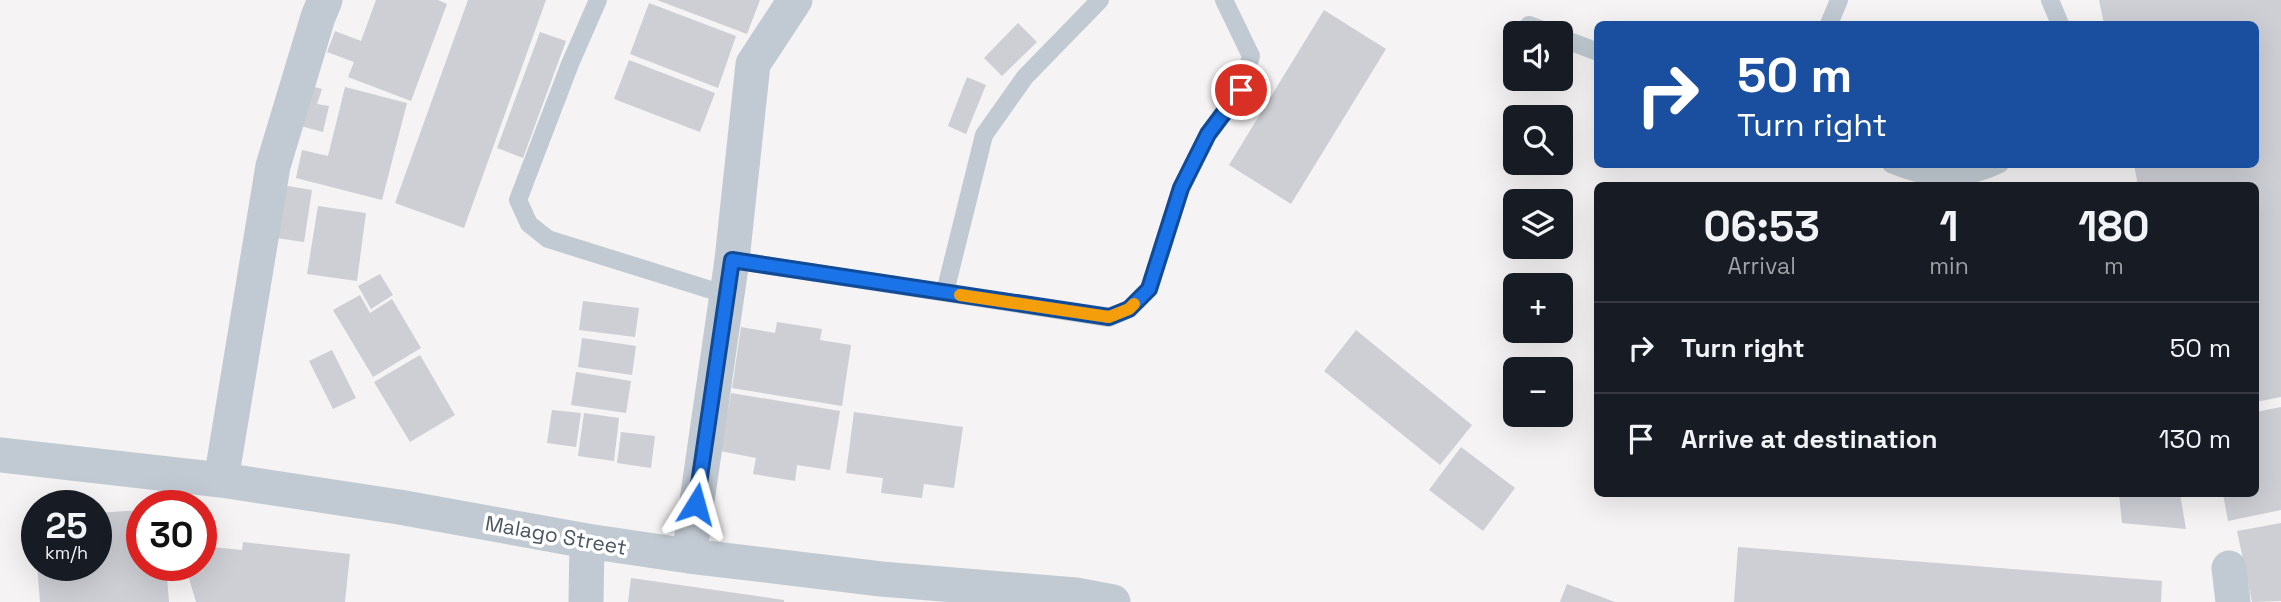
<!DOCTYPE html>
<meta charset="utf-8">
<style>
:root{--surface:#171b24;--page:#242831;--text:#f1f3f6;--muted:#9ea1a6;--line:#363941}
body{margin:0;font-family:"Space Grotesk",sans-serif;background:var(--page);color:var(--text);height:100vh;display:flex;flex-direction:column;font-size:26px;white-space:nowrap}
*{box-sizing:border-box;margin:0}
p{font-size:23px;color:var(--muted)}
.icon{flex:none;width:38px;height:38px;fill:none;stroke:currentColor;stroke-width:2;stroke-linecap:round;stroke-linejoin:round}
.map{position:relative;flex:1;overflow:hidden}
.side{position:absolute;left:1594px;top:182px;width:665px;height:315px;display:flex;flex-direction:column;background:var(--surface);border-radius:10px;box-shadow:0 7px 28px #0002}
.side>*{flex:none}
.top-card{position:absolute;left:1594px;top:21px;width:665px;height:147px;border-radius:10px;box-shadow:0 7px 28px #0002;background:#1a4fa0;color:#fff;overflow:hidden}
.buttons{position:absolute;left:1503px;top:21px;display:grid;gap:14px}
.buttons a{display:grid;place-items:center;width:70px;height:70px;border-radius:10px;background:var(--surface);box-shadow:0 7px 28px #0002;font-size:35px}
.speed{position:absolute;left:21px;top:490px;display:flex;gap:14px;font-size:35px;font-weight:700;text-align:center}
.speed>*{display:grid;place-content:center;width:91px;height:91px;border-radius:50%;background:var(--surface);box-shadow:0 7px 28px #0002;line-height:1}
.speed small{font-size:18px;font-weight:400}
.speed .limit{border:10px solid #d22;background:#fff;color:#111}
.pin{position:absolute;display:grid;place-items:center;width:60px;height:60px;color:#fff;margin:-30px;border:4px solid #fff;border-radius:50%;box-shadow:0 2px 7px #0007}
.me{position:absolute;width:77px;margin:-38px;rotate:8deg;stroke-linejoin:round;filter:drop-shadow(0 0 5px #0008)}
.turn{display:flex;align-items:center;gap:24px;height:147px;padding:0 28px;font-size:32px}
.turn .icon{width:91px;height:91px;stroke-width:2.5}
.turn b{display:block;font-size:49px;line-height:60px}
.eta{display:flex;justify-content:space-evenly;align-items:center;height:119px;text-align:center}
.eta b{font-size:42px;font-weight:600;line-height:49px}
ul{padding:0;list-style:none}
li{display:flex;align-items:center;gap:21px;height:91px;padding:0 28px;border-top:2px solid var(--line)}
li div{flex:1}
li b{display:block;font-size:26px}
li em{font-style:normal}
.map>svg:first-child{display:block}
.building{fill:#cdcfd5}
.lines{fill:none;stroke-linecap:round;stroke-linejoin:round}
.lane{stroke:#c1cad2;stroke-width:18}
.street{stroke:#c1cad2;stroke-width:35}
.route-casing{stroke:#114b97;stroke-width:18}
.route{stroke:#1a73e8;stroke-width:12}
.slow{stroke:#f59e0b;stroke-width:12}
.labels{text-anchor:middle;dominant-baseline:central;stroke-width:7;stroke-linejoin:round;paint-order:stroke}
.street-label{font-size:21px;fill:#4a5661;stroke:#fff}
</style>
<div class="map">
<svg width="2281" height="602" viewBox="0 0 2281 602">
<rect width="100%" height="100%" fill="#f5f3f3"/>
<path class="building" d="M 376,0 L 438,0 L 447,4 L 411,101 L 348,77 L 354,62 L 327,52 L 335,31 L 361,41 Z
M 468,0 L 546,0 L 464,228 L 395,203 Z
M 657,0 L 760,0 L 747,34 Z
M 2099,0 L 2281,0 L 2281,397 L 2256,402 L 2256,186 L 2138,186 L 2134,164 L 2256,164 L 2256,24 L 2104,24 Z
M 649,3 L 736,36 L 718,88 L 630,54 Z
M 1324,10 L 1386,49 L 1291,204 L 1229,165 Z
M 1018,23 L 1037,42 L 1002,76 L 984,58 Z
M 540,32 L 566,41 L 523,158 L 497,148 Z
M 629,60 L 715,93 L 700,132 L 614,99 Z
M 967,77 L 986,85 L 966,134 L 948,126 Z
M 303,84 L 322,89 L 317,104 L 329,106 L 323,132 L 293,124 Z
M 345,87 L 407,103 L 382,200 L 296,178 L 302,150 L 328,156 Z
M 276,184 L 312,190 L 304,242 L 269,237 Z
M 318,206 L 366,213 L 357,281 L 307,274 Z
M 380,274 L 393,295 L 371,309 L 358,286 Z
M 360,295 L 370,313 L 392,299 L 421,348 L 373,377 L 333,310 Z
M 583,301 L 639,308 L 635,337 L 579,330 Z
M 777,322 L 822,329 L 820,340 L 851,345 L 842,406 L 732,388 L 741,327 L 775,333 Z
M 1356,330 L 1472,425 L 1440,465 L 1324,371 Z
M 582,338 L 636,346 L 632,375 L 578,367 Z
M 332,350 L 356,398 L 333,409 L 309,361 Z
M 420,355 L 455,415 L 410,442 L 374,382 Z
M 576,372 L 631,381 L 626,413 L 571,405 Z
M 731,393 L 840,411 L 830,470 L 797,465 L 795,481 L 753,474 L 756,458 L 720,451 Z
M 2281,407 L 2281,510 L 2228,521 L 2223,494 L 2256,494 L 2256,412 Z
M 552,410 L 581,413 L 576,447 L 547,443 Z
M 854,412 L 963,427 L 954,488 L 924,484 L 922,498 L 881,493 L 883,478 L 846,473 Z
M 584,413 L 619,418 L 614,461 L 578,456 Z
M 621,432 L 655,436 L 651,468 L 617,463 Z
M 1461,447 L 1515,488 L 1483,531 L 1429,490 Z
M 2119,494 L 2180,494 L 2186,529 L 2122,523 Z
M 142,510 L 142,565 L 166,565 L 169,602 L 40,602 L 37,565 L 96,565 L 96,513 Z
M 2281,523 L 2281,601 L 2252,602 L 2237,531 Z
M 243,542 L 350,554 L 345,602 L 196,602 L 185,565 L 201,565 L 201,546 L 242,550 Z
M 1738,547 L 2162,581 L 2161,602 L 1734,602 Z
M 631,578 L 784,600 L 784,602 L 628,602 Z
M 1567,584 L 1615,602 L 1560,602 Z"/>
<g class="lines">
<path class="lane" d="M 598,0 L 570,64 L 518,200 L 529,224 L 548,239 L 727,295
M 2050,0 L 2060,24
M 1829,24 L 1839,0
M 1529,25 L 1550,33
M 1561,38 L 1598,52
M 1891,164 C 1927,180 1964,182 2000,164
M 732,260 L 1109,318 L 1129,309 L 1149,289 L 1181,188 L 1208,134 L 1241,90 L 1251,56 L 1224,0
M 945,292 L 984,135 L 1025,77 L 1100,0"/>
<path class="street" d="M 0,455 L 221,480 L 399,507 L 587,541 L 689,556 L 881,579 L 1076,595 L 1113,602
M 221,480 L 273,166 L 318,17 L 325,0
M 689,556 L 732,260 L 753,64 L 795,0
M 2229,568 L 2233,602
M 586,602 L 587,541"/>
</g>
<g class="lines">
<defs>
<path id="route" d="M 696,504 L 732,260 L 1109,317 L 1129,309 L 1149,289 L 1181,188 L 1208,134 L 1241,90"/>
</defs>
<use href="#route" class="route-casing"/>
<use href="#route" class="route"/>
<path class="slow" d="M 960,295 L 1109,317 L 1129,309 L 1134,304"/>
</g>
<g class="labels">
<g class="street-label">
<text transform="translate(556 535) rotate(10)">Malago Street</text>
</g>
</g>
</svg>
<div class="buttons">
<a><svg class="icon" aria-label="sound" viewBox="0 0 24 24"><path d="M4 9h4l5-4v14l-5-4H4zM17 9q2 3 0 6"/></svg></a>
<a><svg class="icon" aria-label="search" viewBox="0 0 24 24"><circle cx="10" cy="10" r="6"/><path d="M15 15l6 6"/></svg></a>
<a><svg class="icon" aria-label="layers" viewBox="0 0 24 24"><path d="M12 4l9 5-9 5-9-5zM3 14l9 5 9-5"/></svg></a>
<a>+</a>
<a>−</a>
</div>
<div class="speed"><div>25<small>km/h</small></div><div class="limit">30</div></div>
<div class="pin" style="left:1241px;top:90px;background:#d93025"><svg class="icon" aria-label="arrive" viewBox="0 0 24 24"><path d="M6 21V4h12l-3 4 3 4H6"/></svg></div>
<svg class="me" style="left:696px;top:504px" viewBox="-20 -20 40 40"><path d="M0-17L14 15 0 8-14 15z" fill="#1a73e8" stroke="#fff" stroke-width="4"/></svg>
<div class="top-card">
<div class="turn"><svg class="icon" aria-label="right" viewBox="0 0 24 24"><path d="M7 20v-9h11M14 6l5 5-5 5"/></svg><div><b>50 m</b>Turn right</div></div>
</div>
<section class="side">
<div class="eta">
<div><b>06:53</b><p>Arrival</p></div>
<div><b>1</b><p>min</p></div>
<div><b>180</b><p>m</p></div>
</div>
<ul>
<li><svg class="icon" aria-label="right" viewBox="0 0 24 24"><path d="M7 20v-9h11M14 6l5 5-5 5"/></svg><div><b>Turn right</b></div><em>50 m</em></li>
<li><svg class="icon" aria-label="arrive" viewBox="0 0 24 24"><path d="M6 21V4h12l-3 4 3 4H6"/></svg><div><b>Arrive at destination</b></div><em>130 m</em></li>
</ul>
</section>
</div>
